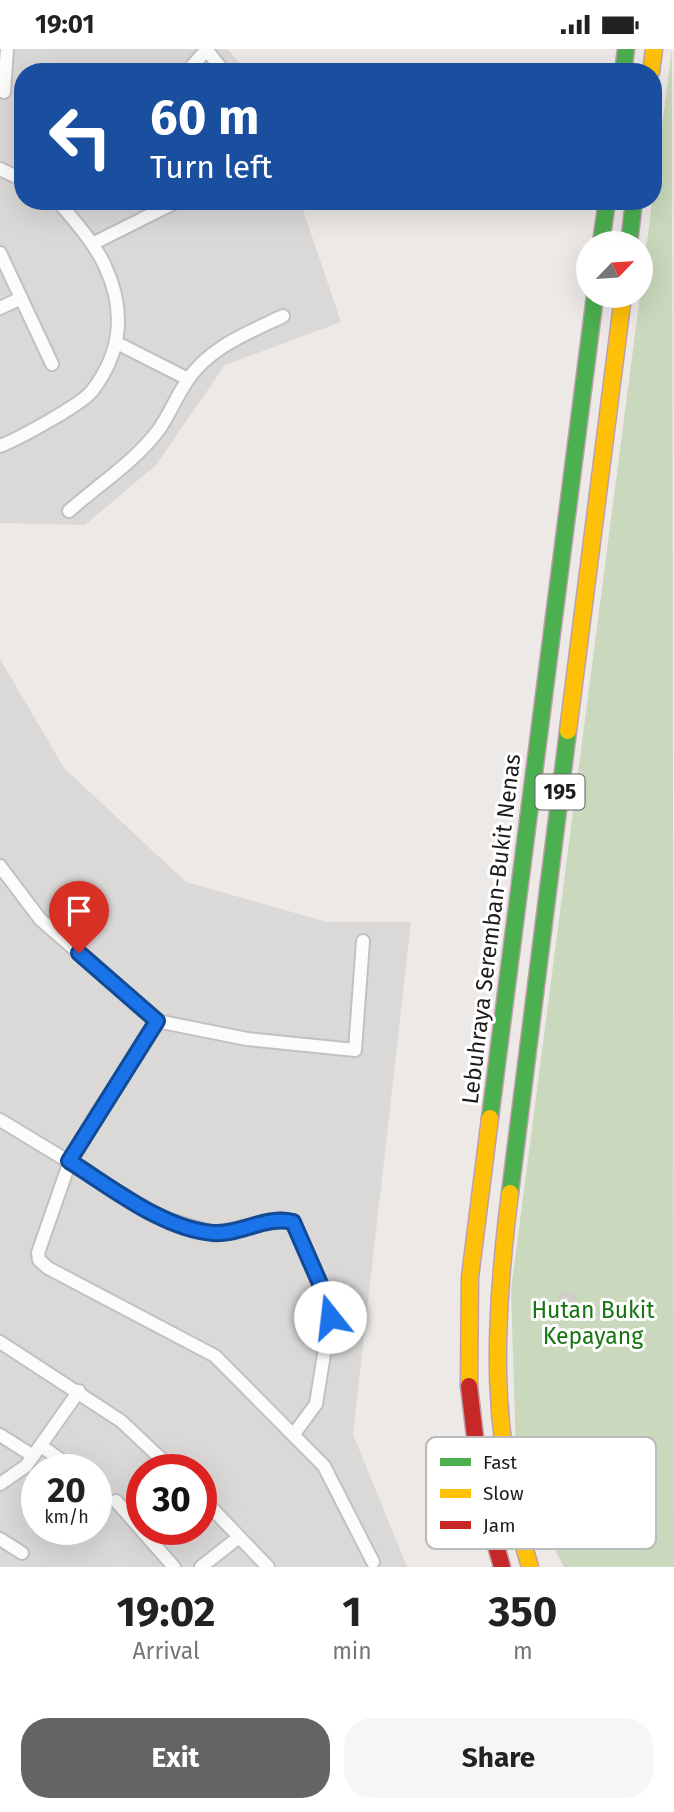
<!DOCTYPE html>
<style>
:root{--surface:#fff;--page:#f6f6f6;--text:#222;--muted:#767676;--accent:#656463}
body{margin:0;font-family:"Fira Sans",sans-serif;background:var(--page);color:var(--text);height:100vh;display:flex;flex-direction:column;font-size:26px;white-space:nowrap}
*{box-sizing:border-box;margin:0}
p{font-size:23px;color:var(--muted)}
.icon{flex:none;width:38px;height:38px;fill:none;stroke:currentColor;stroke-width:2;stroke-linecap:round;stroke-linejoin:round}
.map{position:relative;height:1518px;overflow:hidden}
.sheet{display:flex;flex-direction:column;background:var(--surface);flex:1}
.sheet>*{flex:none}
.hud{position:absolute;left:14px;top:14px;width:648px;height:147px;border-radius:28px;box-shadow:0 7px 28px #0002;background:#1a4fa0;color:#fff;overflow:hidden}
.needle{width:46px;rotate:65deg}
.controls{position:absolute;left:576px;top:182px;display:grid;gap:14px}
.controls a{display:grid;place-items:center;width:77px;height:77px;border-radius:50%;background:var(--surface);box-shadow:0 7px 28px #0002;font-size:35px}
.speed{position:absolute;left:21px;top:1405px;display:flex;gap:14px;font-size:35px;font-weight:700;text-align:center}
.speed>*{display:grid;place-content:center;width:91px;height:91px;border-radius:50%;background:var(--surface);box-shadow:0 7px 28px #0002;line-height:1}
.speed small{font-size:18px;font-weight:400}
.speed .limit{border:10px solid #d22;background:#fff;color:#111}
.pin{position:absolute;display:grid;place-items:center;width:60px;height:60px;color:#fff;margin:-72px -30px;border-radius:50% 50% 50% 0;rotate:-45deg;box-shadow:0 0 7px #0007}
.pin .icon{rotate:45deg}
.me{position:absolute;width:77px;margin:-38px;rotate:344deg;stroke-linejoin:round;filter:drop-shadow(0 0 5px #0008)}
.turn{display:flex;align-items:center;gap:24px;height:147px;padding:0 21px;font-size:32px}
.turn .icon{width:91px;height:91px;stroke-width:2.5}
.turn b{display:block;font-size:49px;line-height:60px}
.eta{display:flex;justify-content:space-evenly;align-items:center;height:119px;text-align:center}
.eta b{font-size:42px;font-weight:700;line-height:49px}
.button{display:flex;gap:14px;margin-top:auto;padding:14px 21px}
.button a{flex:1;height:80px;border-radius:28px;background:var(--accent);color:#fff;font-size:28px;font-weight:700;line-height:80px;text-align:center}
.button a+a{background:var(--page);color:var(--text)}
.status{display:flex;justify-content:space-between;align-items:center;height:49px;padding:0 35px;background:var(--surface);direction:ltr}
.status svg{height:19px;fill:currentColor}
.map>svg:first-child{display:block}
.residential{fill:#dbd9d7;fill-rule:evenodd}
.forest{fill:#cad8bd}
.building{fill:#d0cecb;stroke:#cfcbc8;stroke-width:2}
.lines{fill:none;stroke-linecap:round;stroke-linejoin:round}
.street-casing{stroke:#c3c1c0;stroke-width:16}
.fast-casing{stroke:#bf9fac;stroke-width:19}
.slow-casing{stroke:#bf9fac;stroke-width:19}
.jam-casing{stroke:#bf9fac;stroke-width:19}
.street{stroke:#fcfcfb;stroke-width:12}
.fast{stroke:#4caf50;stroke-width:16}
.slow{stroke:#ffc107;stroke-width:16}
.jam{stroke:#c62828;stroke-width:16}
.route-casing{stroke:#114b97;stroke-width:18}
.route{stroke:#1a73e8;stroke-width:12}
.labels{text-anchor:middle;dominant-baseline:central;stroke-width:6;stroke-linejoin:round;paint-order:stroke}
.shield{fill:#fff;stroke:#616161;stroke-width:2}
.shield-label{font-size:21px;font-weight:bold;fill:#1d1d1d}
.street-label{font-size:23px;fill:#1d1d1d;stroke:#fff}
.park-label{font-size:23px;fill:#167512;stroke:#fff}
.key{fill:#fff;stroke:#bbb;stroke-width:2}
.key-label{font-size:19px;fill:#1d1d1d}
</style>
<div class="status"><b>19:01</b><svg viewBox="0 0 49 12"><path d="M0 12V9h3v3zM5 12V6h3v6zM10 12V3h3v9zM15 12V0h3v12zM26 1h20v11H26zM47 4h2v5h-2z"/></svg></div>
<div class="map">
<svg width="674" height="1518" viewBox="0 0 674 1518">
<rect width="100%" height="100%" fill="#ece9e6"/>
<path class="residential" d="M 0,0 L 227,0 L 249,23 L 23,23 L 23,152 L 300,152 L 341,273 L 225,316 L 156,416 L 85,476 L 0,474 Z
M 0,610 L 64,719 L 186,833 L 327,873 L 411,873 L 353,1385 L 407,1518 L 0,1518 ZM 37,1421 L 96,1421 L 96,1480 L 37,1480 ZM 142,1421 L 201,1421 L 201,1480 L 142,1480 Z"/>
<path class="forest" d="M 672,0 L 674,1518 L 564,1518 L 550,1491 L 516,1403 L 511,1241 Z"/>
<path class="building" d="M 560,1245 L 574,1245 L 575,1270 L 561,1270 Z"/>
<g class="lines">
<defs>
<path id="street" d="M 206,0 L 224,23
M 187,23 L 207,0
M 4,43 L 7,0
M 0,120 L 23,131
M 92,195 L 178,152
M 0,204 L 52,315
M 0,259 L 19,250
M 117,294 L 188,330
M 0,397 C 18,390 81,356 92,342 C 122,303 126,262 105,217 C 94,193 75,173 58,152
M 69,462 C 97,437 134,413 157,383 C 169,367 176,348 187,332 C 209,298 248,284 283,267
M 0,817 L 40,870 L 157,972 L 247,990 L 355,1001 L 363,892
M 157,972 L 70,1112 L 38,1204 L 39,1211 L 48,1219 L 215,1307 L 324,1417 L 373,1513
M 0,1071 L 160,1168 L 214,1184 L 281,1170 L 293,1173 L 328,1253 L 330,1268 L 316,1355 L 294,1385
M 0,1293 L 121,1372 L 173,1421
M 0,1386 L 33,1407
M 41,1397 L 68,1416
M 0,1435 L 26,1417 L 79,1342
M 201,1448 L 268,1518
M 116,1452 L 174,1518
M 0,1490 L 22,1504
M 201,1518 L 239,1488"/>
<path id="fast" d="M 623,23 L 626,0
M 601,194 L 607,152
M 629,194 L 634,152
M 490,1069 L 595,247
M 510,1144 L 568,682"/>
<path id="slow" d="M 651,23 L 654,0
M 568,682 L 623,247
M 510,1144 C 493,1279 489,1386 530,1518
M 469,1337 L 470,1228 L 490,1069"/>
<path id="jam" d="M 469,1337 L 482,1447 L 502,1518"/>
</defs>
<use href="#street" class="street-casing"/>
<use href="#fast" class="fast-casing"/>
<use href="#slow" class="slow-casing"/>
<use href="#jam" class="jam-casing"/>
<use href="#street" class="street"/>
<use href="#fast" class="fast"/>
<use href="#slow" class="slow"/>
<use href="#jam" class="jam"/>
</g>
<g class="lines">
<defs>
<path id="route" d="M 79,904 L 157,972 L 69,1112 C 111,1138 163,1180 213,1184 C 240,1186 266,1166 293,1173 L 328,1253 L 330,1268"/>
</defs>
<use href="#route" class="route-casing"/>
<use href="#route" class="route"/>
</g>
<g class="labels">
<rect class="shield" x="535.5" y="725.5" width="49" height="35" rx="5"/>
<g class="shield-label">
<text x="560" y="743">195</text>
</g>
<g class="street-label">
<text transform="translate(491 880) rotate(-83)">Lebuhraya Seremban-Bukit Nenas</text>
</g>
<g class="park-label">
<text x="593" y="1261">Hutan Bukit<tspan x="593" dy="26">Kepayang</tspan></text>
</g>
</g>
<rect x="426" y="1388" width="230" height="112" rx="10" class="key"/>
<rect x="440" y="1409" width="31" height="8" fill="#4caf50"/>
<rect x="440" y="1440" width="31" height="9" fill="#ffc107"/>
<rect x="440" y="1472" width="31" height="8" fill="#c62828"/>
<g class="key-label">
<text x="483" y="1420">Fast</text>
<text x="483" y="1451">Slow</text>
<text x="483" y="1483">Jam</text>
</g>
</svg>
<div class="controls">
<a><svg class="needle" viewBox="-14 -14 28 28"><path d="M0-13l5 13h-10z" fill="#e53935"/><path d="M0 13l5-13h-10z" fill="#767676"/></svg></a>
</div>
<div class="speed"><div>20<small>km/h</small></div><div class="limit">30</div></div>
<div class="pin" style="left:79px;top:904px;background:#d93025"><svg class="icon" aria-label="arrive" viewBox="0 0 24 24"><path d="M6 21V4h12l-3 4 3 4H6"/></svg></div>
<svg class="me" style="left:330px;top:1268px" viewBox="-20 -20 40 40"><circle r="19" fill="#fff"/><path d="M0-13L10 11 0 6-10 11z" fill="#1a73e8"/></svg>
<div class="hud">
<div class="turn"><svg class="icon" aria-label="left" viewBox="0 0 24 24"><path d="M17 20v-9H6M10 6l-5 5 5 5"/></svg><div><b>60 m</b>Turn left</div></div>
</div>
</div>
<section class="sheet">
<div class="eta">
<div><b>19:02</b><p>Arrival</p></div>
<div><b>1</b><p>min</p></div>
<div><b>350</b><p>m</p></div>
</div>
<div class="button"><a>Exit</a><a>Share</a></div>
</section>
